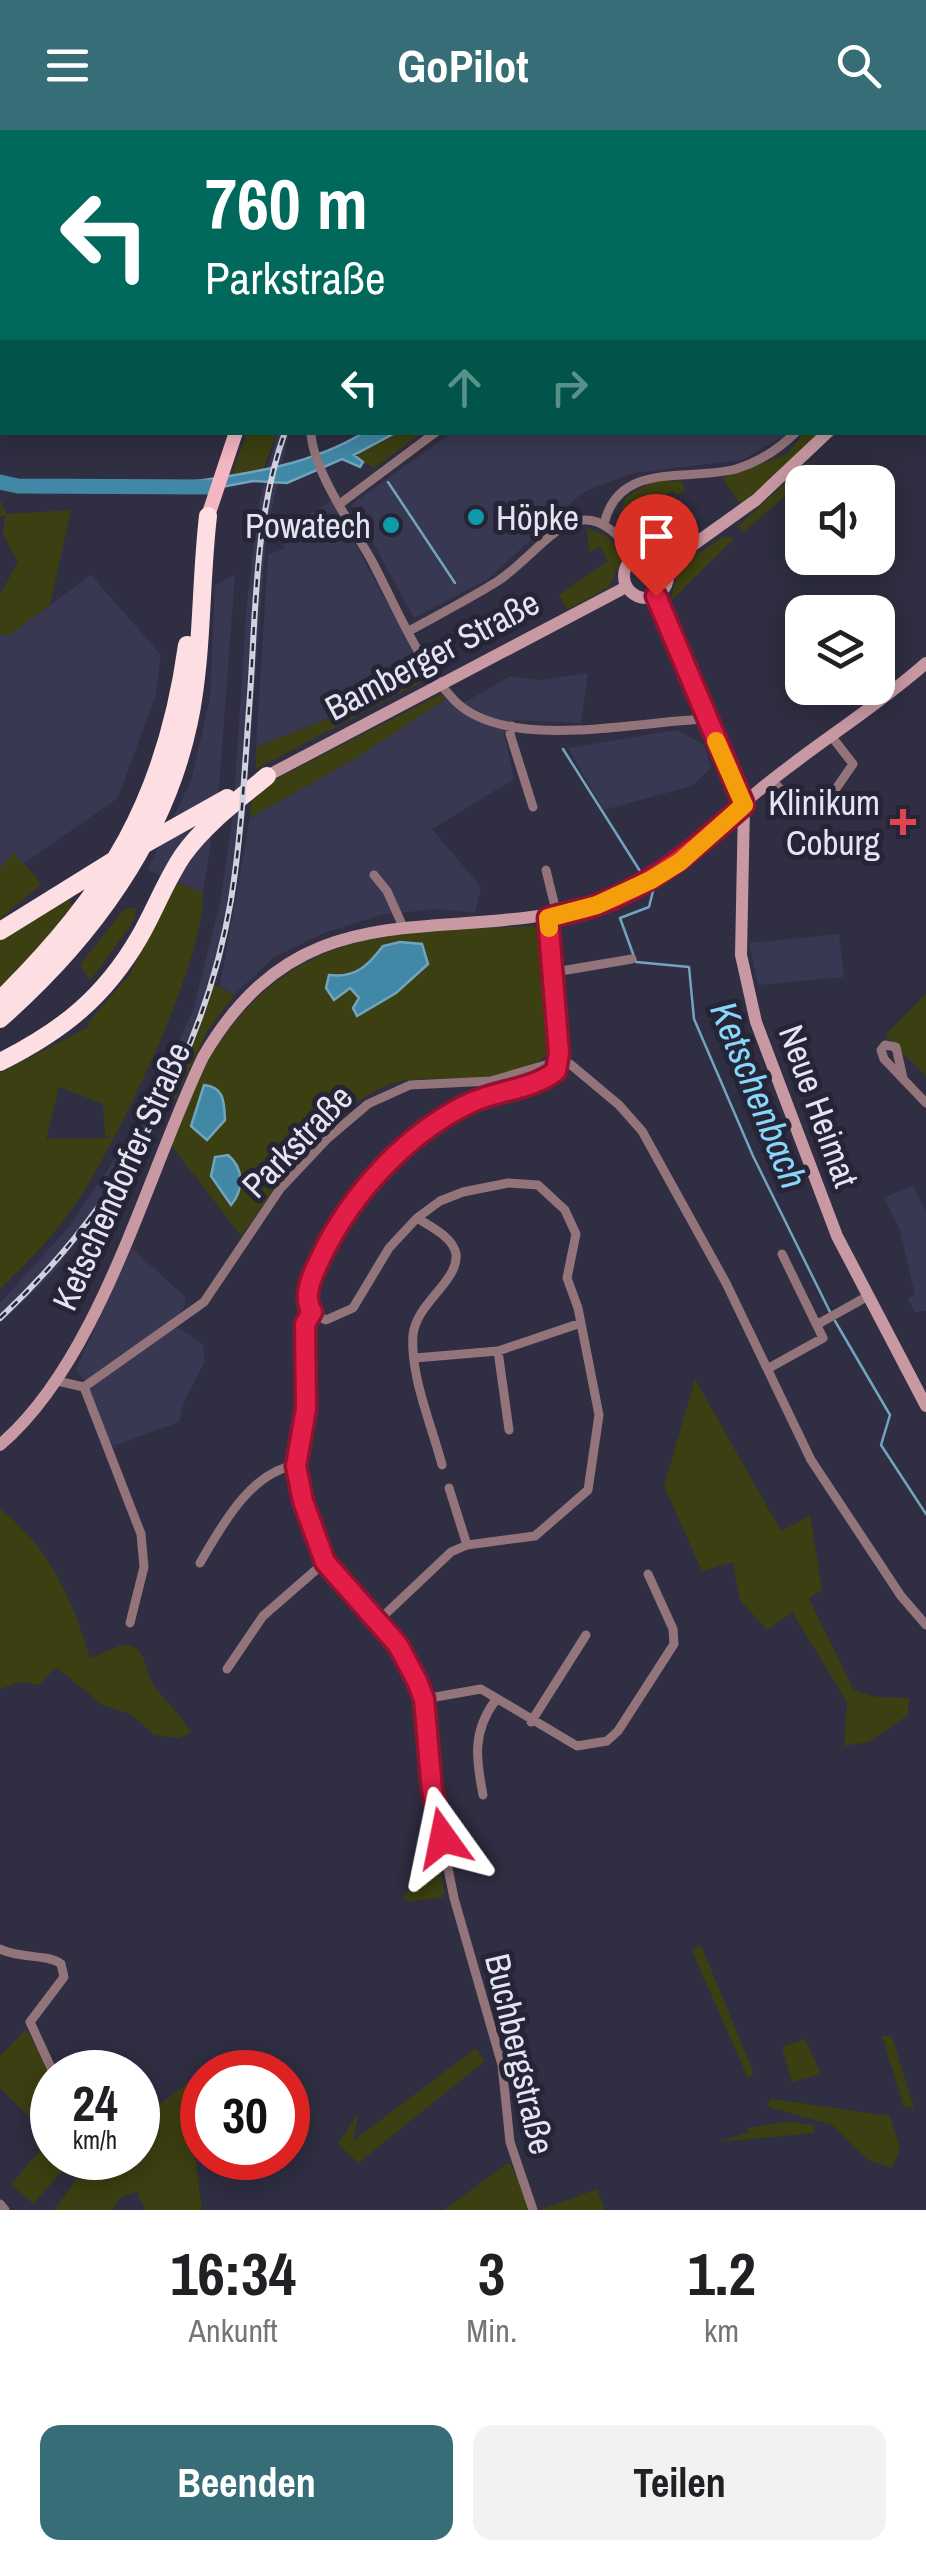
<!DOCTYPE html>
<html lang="de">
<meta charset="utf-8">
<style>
:root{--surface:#fff;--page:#f2f2f2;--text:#202124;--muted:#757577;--accent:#376d76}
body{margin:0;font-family:"Archivo Narrow",sans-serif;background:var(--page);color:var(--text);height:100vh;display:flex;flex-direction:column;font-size:38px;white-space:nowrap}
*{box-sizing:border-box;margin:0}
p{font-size:32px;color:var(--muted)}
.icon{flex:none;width:55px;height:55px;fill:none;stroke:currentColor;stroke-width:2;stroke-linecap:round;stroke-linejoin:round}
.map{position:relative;height:2080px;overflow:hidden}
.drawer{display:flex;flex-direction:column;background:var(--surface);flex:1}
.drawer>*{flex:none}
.banner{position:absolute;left:0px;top:0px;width:928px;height:305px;box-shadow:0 5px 25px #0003;background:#00695c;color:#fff;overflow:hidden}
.buttons{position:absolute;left:785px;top:335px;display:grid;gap:20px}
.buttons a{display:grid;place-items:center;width:110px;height:110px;border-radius:20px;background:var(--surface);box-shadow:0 5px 25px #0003;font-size:50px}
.speed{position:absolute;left:30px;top:1920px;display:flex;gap:20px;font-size:50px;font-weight:700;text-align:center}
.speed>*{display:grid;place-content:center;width:130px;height:130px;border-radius:50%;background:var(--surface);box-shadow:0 5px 25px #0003;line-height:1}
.speed small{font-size:25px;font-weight:400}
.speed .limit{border:15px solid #d22;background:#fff;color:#111}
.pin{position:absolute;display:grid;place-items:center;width:85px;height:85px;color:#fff;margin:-102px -42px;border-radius:50% 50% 50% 0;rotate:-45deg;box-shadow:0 0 10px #0007}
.pin .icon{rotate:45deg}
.me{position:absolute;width:110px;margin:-55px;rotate:348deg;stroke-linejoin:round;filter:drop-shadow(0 0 8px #0008)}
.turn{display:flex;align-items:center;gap:35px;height:210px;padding:0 40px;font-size:45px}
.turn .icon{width:130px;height:130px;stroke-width:2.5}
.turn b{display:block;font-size:70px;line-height:85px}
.lanes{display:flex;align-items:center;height:95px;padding:0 40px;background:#0003;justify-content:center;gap:50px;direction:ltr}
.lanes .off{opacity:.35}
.eta{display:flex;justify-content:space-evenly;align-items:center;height:170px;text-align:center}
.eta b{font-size:60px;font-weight:700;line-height:70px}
.button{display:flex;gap:20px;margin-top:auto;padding:20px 40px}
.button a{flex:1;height:115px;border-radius:20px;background:var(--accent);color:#fff;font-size:40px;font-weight:700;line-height:115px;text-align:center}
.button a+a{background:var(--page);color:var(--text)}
header{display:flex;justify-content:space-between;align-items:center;height:130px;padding:0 40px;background:var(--accent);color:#fff;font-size:45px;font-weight:700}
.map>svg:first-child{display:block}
.built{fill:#393852}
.green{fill:#3c3f11;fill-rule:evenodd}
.water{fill:#4188a7;stroke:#72a4be;stroke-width:2.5}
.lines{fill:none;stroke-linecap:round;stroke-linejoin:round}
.stream{stroke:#72a4be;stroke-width:2.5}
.river{stroke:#4188a7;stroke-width:15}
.street{stroke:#92747a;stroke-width:9}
.secondary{stroke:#c899a3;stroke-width:12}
.primary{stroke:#f3b6c2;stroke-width:14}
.highway{stroke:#fcdee3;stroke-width:18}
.rail-casing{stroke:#d2d1df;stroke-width:6}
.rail{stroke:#252537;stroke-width:2.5;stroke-dasharray:8;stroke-linecap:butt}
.route-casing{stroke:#92132f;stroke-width:25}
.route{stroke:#e11d48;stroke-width:18}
.slow{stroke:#f59e0b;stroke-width:18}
.culture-dot{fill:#0f9aa8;stroke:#252537;stroke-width:4}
.health-dot{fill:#e0444e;stroke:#252537;stroke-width:4}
.labels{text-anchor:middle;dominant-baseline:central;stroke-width:10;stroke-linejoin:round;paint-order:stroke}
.poi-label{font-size:35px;fill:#e5e5f2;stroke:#252537;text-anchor:end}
.street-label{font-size:35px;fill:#e5e5f2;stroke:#252537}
.water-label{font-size:38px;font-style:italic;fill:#88d6fa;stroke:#252537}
</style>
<header><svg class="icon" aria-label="menu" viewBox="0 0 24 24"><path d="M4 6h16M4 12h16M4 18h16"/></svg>GoPilot<svg class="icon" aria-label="search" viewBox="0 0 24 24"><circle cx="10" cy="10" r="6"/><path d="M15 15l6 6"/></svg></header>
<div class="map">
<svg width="926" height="2080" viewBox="0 0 926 2080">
<rect width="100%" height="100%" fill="#2f2e42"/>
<path class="built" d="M 277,303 L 289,303 L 266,405 L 245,684 L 223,829 L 179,948 L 123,1050 L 53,1143 L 0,1194 L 0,1173 L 68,1098 L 147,982 L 193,880 L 221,768 L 233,684 L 247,471 L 259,372 Z
M 451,303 L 789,303 L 742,330 L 634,343 L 597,356 L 580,365 L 488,449 L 414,488 L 352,374 Z
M 332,370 L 411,518 L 427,539 L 342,583 L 256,617 L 268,424 L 284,419 L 287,398 Z
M 235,444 L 219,659 L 203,763 L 147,740 L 191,651 L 210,568 L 215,456 Z
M 91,445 L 161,525 L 156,564 L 118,668 L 0,750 L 0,505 L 8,506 Z
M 588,543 L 581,593 L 513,590 L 504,603 L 514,649 L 432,699 L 481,757 L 475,783 L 436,779 L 381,785 L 324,803 L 273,828 L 234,865 L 220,856 L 250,688 L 361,625 L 447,568 L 455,578 L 510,546 L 540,550 Z
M 676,600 L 704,615 L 711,638 L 692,656 L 604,680 L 568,618 Z
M 839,804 L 844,847 L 758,855 L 749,813 Z
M 913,1055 L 926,1082 L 926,1181 L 915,1182 L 907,1169 L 915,1165 L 900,1100 L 884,1068 Z
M 132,1118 L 185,1167 L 185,1176 L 172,1194 L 203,1214 L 205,1231 L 184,1272 L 179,1292 L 110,1317 L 85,1251 L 76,1239 Z"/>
<path class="green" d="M 247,303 L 277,303 L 262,342 L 231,346 Z
M 395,303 L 422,303 L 374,338 L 353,326 Z
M 804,303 L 822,303 L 741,375 L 722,348 L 787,324 Z
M 807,333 L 821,335 L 744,402 L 737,397 Z
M 653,351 L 682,351 L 685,361 L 677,365 L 673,361 L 633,387 L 617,391 L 626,367 Z
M 0,369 L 6,384 L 71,380 L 50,475 L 8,506 L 0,505 L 0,464 L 18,432 L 3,404 L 5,385 L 0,387 Z
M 587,398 L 608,406 L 622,429 L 609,457 L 567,480 L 559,465 L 608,431 L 600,417 L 589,422 Z
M 723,407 L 735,408 L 670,472 L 679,436 Z
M 427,539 L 429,548 L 256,639 L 256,617 L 342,583 Z
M 441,564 L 447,568 L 361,625 L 250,688 L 252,668 L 264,655 Z
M 14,723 L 42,754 L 0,789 L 0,738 Z
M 179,753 L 203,763 C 206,830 113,1022 72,1079 C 52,1108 26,1134 0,1159 L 0,943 L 89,897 L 88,893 L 130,844 L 166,768 ZM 59,957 L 103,974 L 105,1005 L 110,1008 L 46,1009 Z
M 64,766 L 69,766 L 73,781 L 0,859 L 0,811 Z
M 136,777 L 135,789 L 90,851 L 80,835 L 123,780 Z
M 533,796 L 543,805 L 551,917 C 522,969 430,936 385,956 C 322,985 280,1052 241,1106 L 171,1015 C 185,983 197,947 216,918 C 297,795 401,802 533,796 Z
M 214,854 L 234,865 L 208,900 L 173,974 L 168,971 Z
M 926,864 L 926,946 L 885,905 Z
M 695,1249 L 781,1401 L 810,1385 L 822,1459 L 809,1469 L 854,1560 L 876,1567 L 909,1568 L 908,1585 L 869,1612 L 844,1616 L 847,1572 L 792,1482 L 767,1500 L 740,1470 L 733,1432 L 702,1441 L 664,1356 Z
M 0,1379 C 48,1416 74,1471 90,1528 C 101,1525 117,1514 126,1515 C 149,1517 145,1547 156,1559 C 169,1573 180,1585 191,1602 L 179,1608 L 154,1605 L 132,1585 L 101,1574 L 56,1537 L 39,1555 L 20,1552 L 0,1559 Z
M 439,1733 L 445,1767 L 407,1772 L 403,1766 Z
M 701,1815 L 754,1944 L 748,1948 L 692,1821 Z
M 26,1899 L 52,1945 L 52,2009 L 0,1958 L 0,1926 Z
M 882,1906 L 892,1906 L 914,1978 L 904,1977 Z
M 805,1909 L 821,1944 L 792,1952 L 782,1917 Z
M 476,1918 L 485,1931 L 358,2033 L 338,2014 L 359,1982 L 353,2011 Z
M 189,1952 L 194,1954 L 191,1994 L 202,2080 L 145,2080 L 137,2062 L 121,2067 L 113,2080 L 54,2080 L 83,2040 L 73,2029 L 33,2074 L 11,2054 L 49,2010 L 52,2028 L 138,2028 L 138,1991 Z
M 771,1969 L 890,1986 L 900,2019 L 892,2038 L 868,2030 L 832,1995 L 766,1976 Z
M 788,1992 L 814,1995 L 814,2003 L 719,2012 L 749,2002 L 747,1998 Z
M 509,2032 L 535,2080 L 444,2080 Z
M 597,2059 L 605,2080 L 542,2080 L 542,2079 Z"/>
<path class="water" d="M 363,303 L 395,303 L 354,325 L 363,332 L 360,337 L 342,329 L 287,353 L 253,351 L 190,363 L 190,352 C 251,343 310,335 363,303 Z
M 400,812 L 422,814 L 428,834 L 396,863 L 357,886 L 353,878 L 359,868 L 350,858 L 334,870 L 326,858 L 329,845 C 355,848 367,837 383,816 Z
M 204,955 C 225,957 224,973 225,990 L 207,1010 L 191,996 Z
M 228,1025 C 244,1038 244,1060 231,1075 L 211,1046 L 215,1027 Z"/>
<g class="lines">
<path class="stream" d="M 388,352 L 455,453
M 563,619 L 645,749
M 649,755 L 653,761 L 649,777 L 620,788 L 636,832 L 689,837 L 694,889 L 753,1026 L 831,1184
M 835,1191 L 890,1285 L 881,1315 L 926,1384"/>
<path class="river" d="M 690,2 L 692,0
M 0,352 L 18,356 L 210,357"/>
<path class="street" d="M 726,2 L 728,0
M 0,101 L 2,102
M 311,302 C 312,340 354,398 373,433 C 397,479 418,532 454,570 C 505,623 639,591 706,589
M 341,373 L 436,302
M 604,394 C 619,330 687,352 736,339 C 759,332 778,320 796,302
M 409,501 C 438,485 469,469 498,451 C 547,418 580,347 634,426
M 512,596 L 510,604 L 533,677
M 773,651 L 800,681 L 822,679 L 853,634 L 832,607
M 546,740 L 557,785
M 374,745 L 387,761 L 404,799
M 549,843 L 632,829
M 559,931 L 570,934 L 619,975 L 642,1001 L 726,1153 L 811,1330 L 901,1466 L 926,1495
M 903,948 L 896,917 L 885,915 L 881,920 L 884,929 L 926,973
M 417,1088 C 430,1096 453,1107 456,1124 C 459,1151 416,1173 413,1205 C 410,1246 432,1296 442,1335
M 312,1183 L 326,1190 L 353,1178 L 389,1118 L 417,1088 L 440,1071 L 463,1062 L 508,1053 L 538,1055 L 565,1080 L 576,1104 L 567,1148 L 578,1178 L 599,1285 L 588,1360 L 535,1406 L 467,1415 L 451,1422 L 378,1491
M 818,1194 L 868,1166
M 498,1221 L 509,1300
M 415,1228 L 498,1221 L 578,1194
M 769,1238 L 823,1208 L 782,1124
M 57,1251 L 84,1257 L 204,1172 L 280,1059 L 328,1008 L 368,974 L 410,955 L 491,951 L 559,931
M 84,1257 L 141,1404 L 144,1437 L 130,1493
M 449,1358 L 467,1415
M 200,1433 C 221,1397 250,1342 296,1335
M 227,1539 L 263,1486 L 325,1432
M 424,1569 L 481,1559 L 577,1616 L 607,1611 L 618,1601 L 674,1514 L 673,1499 L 648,1444
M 531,1592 L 586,1505
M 483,1665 C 476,1629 472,1602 495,1571
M 0,1819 C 20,1829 49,1824 61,1834 L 64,1847 L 30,1892 L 53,1942
M 0,2074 L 5,2080
M 533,2080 L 510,2012 L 502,1935 L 454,1768 L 432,1660 L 424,1569 L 398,1515 L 325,1432 L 303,1371 L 296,1335 L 306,1279 L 305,1194 L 312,1183 C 301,1165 315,1142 323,1125 C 352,1063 409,999 473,972 C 500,961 541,960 558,936 L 548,788"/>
<path class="secondary" d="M 303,0 L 304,2
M 925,136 L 926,133
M624 446a22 22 0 1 1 44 0a22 22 0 1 1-44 0Z
M 665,435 L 756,370 L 828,302
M 656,466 L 744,675 L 741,825 L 756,892 L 837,1106 L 926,1276
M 267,646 L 626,457
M 0,1315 C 100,1230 146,1046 203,927 C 316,733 473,835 640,756 C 687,734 719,694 757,662 C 812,616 873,580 926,533"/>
<path class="primary" d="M 432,2 L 434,0
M 208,386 L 236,302"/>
<path class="highway" d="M 145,714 L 227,668
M 0,801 L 113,731
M 0,870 C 109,762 166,669 187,515
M 0,889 C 90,810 164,710 189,592 C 203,525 200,454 208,386
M 0,932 C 62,901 105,867 140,806 C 155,780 166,750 183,725 C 206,693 237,671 267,646"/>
<defs>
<path id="rail" d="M 455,2 L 457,0
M 0,1188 C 118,1078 204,929 231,770 C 242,702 245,633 250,565 C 256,478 255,385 285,302"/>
</defs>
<use href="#rail" class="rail-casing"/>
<use href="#rail" class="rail"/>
</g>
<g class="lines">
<defs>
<path id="route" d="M 443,1708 L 432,1660 L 424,1569 L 417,1551 L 398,1515 L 325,1432 L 303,1371 L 296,1336 L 306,1279 L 305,1194 L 312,1182 C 301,1165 314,1142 322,1125 C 352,1063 407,1003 470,973 C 497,960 532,960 556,941 L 559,923 L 548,788 C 563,783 579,781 594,776 C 654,755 697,717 744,675 L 656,466"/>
</defs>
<use href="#route" class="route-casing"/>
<use href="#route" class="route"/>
<path class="slow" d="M 549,798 L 548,788 L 597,775 L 651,750 L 680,732 L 744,675 L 716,611"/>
</g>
<g class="culture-dot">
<circle cx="476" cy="387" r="10"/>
<circle cx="391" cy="395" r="10"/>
</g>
<path class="health-dot" d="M898 677h10v10h10v10h-10v10h-10v-10h-10v-10h10z"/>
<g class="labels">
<g class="poi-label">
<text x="496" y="387" text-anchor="start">Höpke</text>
<text x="371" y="395">Powatech</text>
<text x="880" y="672">Klinikum<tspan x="880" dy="40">Coburg</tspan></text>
</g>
<g class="street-label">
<text transform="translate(432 525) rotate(-28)">Bamberger Straße</text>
<text transform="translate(819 976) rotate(70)">Neue Heimat</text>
<text transform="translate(297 1011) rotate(-46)">Parkstraße</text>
<text transform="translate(121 1046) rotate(-66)">Ketschendorfer Straße</text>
<text transform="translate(520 1924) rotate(77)">Buchbergstraße</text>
</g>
<g class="water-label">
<text transform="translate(759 965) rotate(68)">Ketschenbach</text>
</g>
</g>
</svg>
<div class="buttons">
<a><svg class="icon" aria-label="sound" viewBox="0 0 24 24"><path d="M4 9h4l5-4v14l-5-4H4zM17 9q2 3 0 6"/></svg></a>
<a><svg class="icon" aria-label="layers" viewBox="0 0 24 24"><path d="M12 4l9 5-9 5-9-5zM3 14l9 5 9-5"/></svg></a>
</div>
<div class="speed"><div>24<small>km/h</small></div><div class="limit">30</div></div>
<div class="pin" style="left:656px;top:466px;background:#d93025"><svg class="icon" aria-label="arrive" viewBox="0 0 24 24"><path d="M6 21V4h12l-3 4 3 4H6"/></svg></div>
<svg class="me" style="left:443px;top:1708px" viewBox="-20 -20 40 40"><path d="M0-17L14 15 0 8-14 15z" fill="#e11d48" stroke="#fff" stroke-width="4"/></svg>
<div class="banner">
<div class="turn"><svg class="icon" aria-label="left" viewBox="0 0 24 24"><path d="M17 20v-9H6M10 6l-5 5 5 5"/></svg><div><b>760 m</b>Parkstraße</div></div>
<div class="lanes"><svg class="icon" aria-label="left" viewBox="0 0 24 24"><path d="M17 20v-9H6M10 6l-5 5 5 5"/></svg><svg class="icon off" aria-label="ahead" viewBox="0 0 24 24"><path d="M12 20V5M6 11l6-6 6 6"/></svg><svg class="icon off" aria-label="right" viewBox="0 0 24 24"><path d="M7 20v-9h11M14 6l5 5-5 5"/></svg></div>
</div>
</div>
<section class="drawer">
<div class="eta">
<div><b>16:34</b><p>Ankunft</p></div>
<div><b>3</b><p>Min.</p></div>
<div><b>1.2</b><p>km</p></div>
</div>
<div class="button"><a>Beenden</a><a>Teilen</a></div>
</section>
